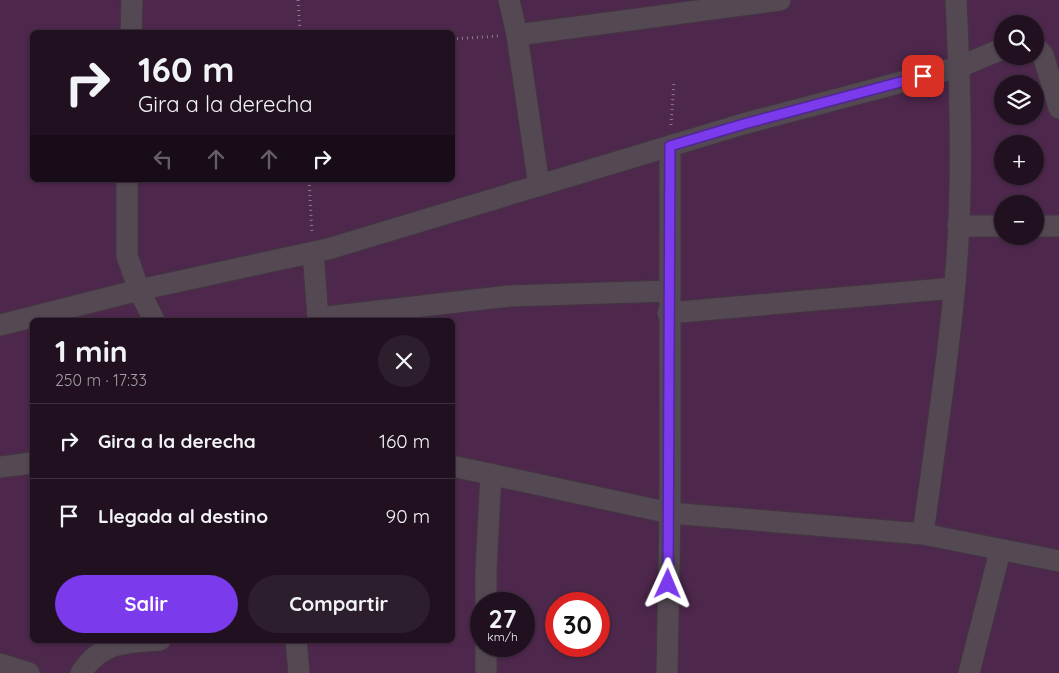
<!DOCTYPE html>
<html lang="es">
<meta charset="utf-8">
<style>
:root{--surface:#201020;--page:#2d1e2d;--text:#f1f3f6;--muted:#a29da5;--line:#3d303e;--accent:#7c3aed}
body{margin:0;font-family:Quicksand,sans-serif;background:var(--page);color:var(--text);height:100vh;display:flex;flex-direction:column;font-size:19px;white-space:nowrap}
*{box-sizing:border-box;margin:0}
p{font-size:16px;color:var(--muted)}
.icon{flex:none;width:28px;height:28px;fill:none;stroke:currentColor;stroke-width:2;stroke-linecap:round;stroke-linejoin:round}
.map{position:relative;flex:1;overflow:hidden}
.side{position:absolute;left:30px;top:318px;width:425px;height:325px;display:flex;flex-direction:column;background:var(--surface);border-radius:8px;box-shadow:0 1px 4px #0004,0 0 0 1px var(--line)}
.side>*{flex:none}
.top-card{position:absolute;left:30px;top:30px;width:425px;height:152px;border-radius:8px;box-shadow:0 1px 4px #0004,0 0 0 1px var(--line);background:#201020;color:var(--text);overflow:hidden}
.controls{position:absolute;left:994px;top:15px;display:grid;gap:10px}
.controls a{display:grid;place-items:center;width:50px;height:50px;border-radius:50%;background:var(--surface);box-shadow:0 1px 4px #0004,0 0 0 1px var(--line);font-size:25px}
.speed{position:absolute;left:470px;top:592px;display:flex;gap:10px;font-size:25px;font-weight:700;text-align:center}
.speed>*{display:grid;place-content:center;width:65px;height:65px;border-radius:50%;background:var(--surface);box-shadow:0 1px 4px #0004,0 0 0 1px var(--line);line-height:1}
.speed small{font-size:12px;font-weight:400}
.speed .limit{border:8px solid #d22;background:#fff;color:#111}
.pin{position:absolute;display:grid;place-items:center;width:42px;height:42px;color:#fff;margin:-21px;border-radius:10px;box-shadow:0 2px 8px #0006}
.me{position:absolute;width:55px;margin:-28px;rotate:1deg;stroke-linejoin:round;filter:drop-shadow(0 0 4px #0008)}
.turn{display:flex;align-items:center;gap:18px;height:105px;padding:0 25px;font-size:22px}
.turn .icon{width:65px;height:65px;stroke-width:2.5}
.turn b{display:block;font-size:35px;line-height:42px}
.lanes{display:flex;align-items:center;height:48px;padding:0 25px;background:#0003;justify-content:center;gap:25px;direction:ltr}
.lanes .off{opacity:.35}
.round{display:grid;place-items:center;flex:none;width:52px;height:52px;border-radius:26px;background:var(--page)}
.headline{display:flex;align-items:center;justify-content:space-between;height:85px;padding:0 25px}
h1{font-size:30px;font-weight:800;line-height:38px}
.cta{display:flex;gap:10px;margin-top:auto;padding:10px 25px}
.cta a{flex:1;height:58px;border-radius:30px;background:var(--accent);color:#fff;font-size:20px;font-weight:800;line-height:58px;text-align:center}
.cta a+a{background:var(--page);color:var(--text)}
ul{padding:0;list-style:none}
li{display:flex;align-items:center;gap:15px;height:75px;padding:0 25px;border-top:1px solid var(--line)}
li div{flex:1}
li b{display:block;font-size:19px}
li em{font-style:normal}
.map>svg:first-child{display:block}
.green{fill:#4d274c;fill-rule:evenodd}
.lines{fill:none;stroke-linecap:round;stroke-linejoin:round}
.street-casing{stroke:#463145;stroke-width:24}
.path{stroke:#8c7a8b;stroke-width:3;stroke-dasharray:1 4;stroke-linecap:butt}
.street{stroke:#544953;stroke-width:21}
.route-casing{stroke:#51269a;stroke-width:12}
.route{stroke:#7c3aed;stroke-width:9}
</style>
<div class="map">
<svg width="1059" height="673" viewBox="0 0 1059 673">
<rect width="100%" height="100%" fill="#2b162b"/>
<path class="green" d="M 0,0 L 1059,0 L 1059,673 L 0,673 ZM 1002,24 L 1035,24 L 1035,56 L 1002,56 ZM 32,32 L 452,32 L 452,180 L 32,180 ZM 1002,84 L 1035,84 L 1035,116 L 1002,116 ZM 1002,144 L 1035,144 L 1035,176 L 1002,176 ZM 1002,204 L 1035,204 L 1035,236 L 1002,236 ZM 32,320 L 452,320 L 452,640 L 32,640 ZM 481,604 L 524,604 L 524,646 L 481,646 ZM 556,604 L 599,604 L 599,646 L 556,646 Z"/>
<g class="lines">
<defs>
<path id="street" d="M 509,0 L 517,35 L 539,186
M 131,32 L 132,0
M 517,35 L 780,0
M 1035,46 L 1043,55 L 1059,108
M 127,180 L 127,256 L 139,290 L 154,320
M 958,226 L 1002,226
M 1035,226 L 1059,226
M 313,252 L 318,318 L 509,296 L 669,291
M 668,313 L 954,288
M 0,325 L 139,290 L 328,249 L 743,124 L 959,67 L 1002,49
M 452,466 L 670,513 L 923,534 L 1059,561
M 0,467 L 32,463
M 923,534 C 933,461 944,387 952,313 C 964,210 961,103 956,0
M 486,604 L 486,570 L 491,474
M 296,640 L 299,673
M 486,646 L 486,673
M 0,664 L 29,673
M 81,673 C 102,641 125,643 160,640
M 667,673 L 670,513 L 670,146
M 969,673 L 1000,551"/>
</defs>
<use href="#street" class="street-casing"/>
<path class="path" d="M 298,0 L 300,32
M 452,39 L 498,36
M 671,125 L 674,81
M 309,180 L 312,234"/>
<use href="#street" class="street"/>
</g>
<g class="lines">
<defs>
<path id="route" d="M 668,584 L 670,146 L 744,124 L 923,76"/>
</defs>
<use href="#route" class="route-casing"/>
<use href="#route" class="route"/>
</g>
</svg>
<div class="controls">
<a><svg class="icon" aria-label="search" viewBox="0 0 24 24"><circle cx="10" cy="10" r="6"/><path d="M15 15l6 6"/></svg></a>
<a><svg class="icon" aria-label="layers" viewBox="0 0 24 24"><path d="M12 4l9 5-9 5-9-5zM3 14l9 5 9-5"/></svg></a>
<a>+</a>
<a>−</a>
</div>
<div class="speed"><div>27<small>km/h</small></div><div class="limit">30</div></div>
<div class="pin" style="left:923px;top:76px;background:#d93025"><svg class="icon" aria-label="arrive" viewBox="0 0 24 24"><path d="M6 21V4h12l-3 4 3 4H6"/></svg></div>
<svg class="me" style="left:668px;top:584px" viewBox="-20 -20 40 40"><path d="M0-17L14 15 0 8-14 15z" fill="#7c3aed" stroke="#fff" stroke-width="4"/></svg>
<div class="top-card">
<div class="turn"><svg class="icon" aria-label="right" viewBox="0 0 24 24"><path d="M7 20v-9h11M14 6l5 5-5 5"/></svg><div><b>160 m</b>Gira a la derecha</div></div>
<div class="lanes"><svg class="icon off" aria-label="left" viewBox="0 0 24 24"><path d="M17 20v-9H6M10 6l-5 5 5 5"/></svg><svg class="icon off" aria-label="ahead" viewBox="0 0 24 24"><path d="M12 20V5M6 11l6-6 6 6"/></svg><svg class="icon off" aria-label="ahead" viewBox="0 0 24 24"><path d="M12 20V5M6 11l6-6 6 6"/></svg><svg class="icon" aria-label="right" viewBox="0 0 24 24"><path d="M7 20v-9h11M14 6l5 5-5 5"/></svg></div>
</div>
<section class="side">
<div class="headline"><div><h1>1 min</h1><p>250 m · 17:33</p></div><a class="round"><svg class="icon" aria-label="close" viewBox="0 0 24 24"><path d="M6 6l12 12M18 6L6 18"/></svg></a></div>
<ul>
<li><svg class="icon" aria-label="right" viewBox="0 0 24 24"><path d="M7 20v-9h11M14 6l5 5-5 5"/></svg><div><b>Gira a la derecha</b></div><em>160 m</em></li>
<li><svg class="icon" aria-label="arrive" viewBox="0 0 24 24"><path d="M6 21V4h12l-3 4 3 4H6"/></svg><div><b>Llegada al destino</b></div><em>90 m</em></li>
</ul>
<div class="cta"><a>Salir</a><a>Compartir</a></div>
</section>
</div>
